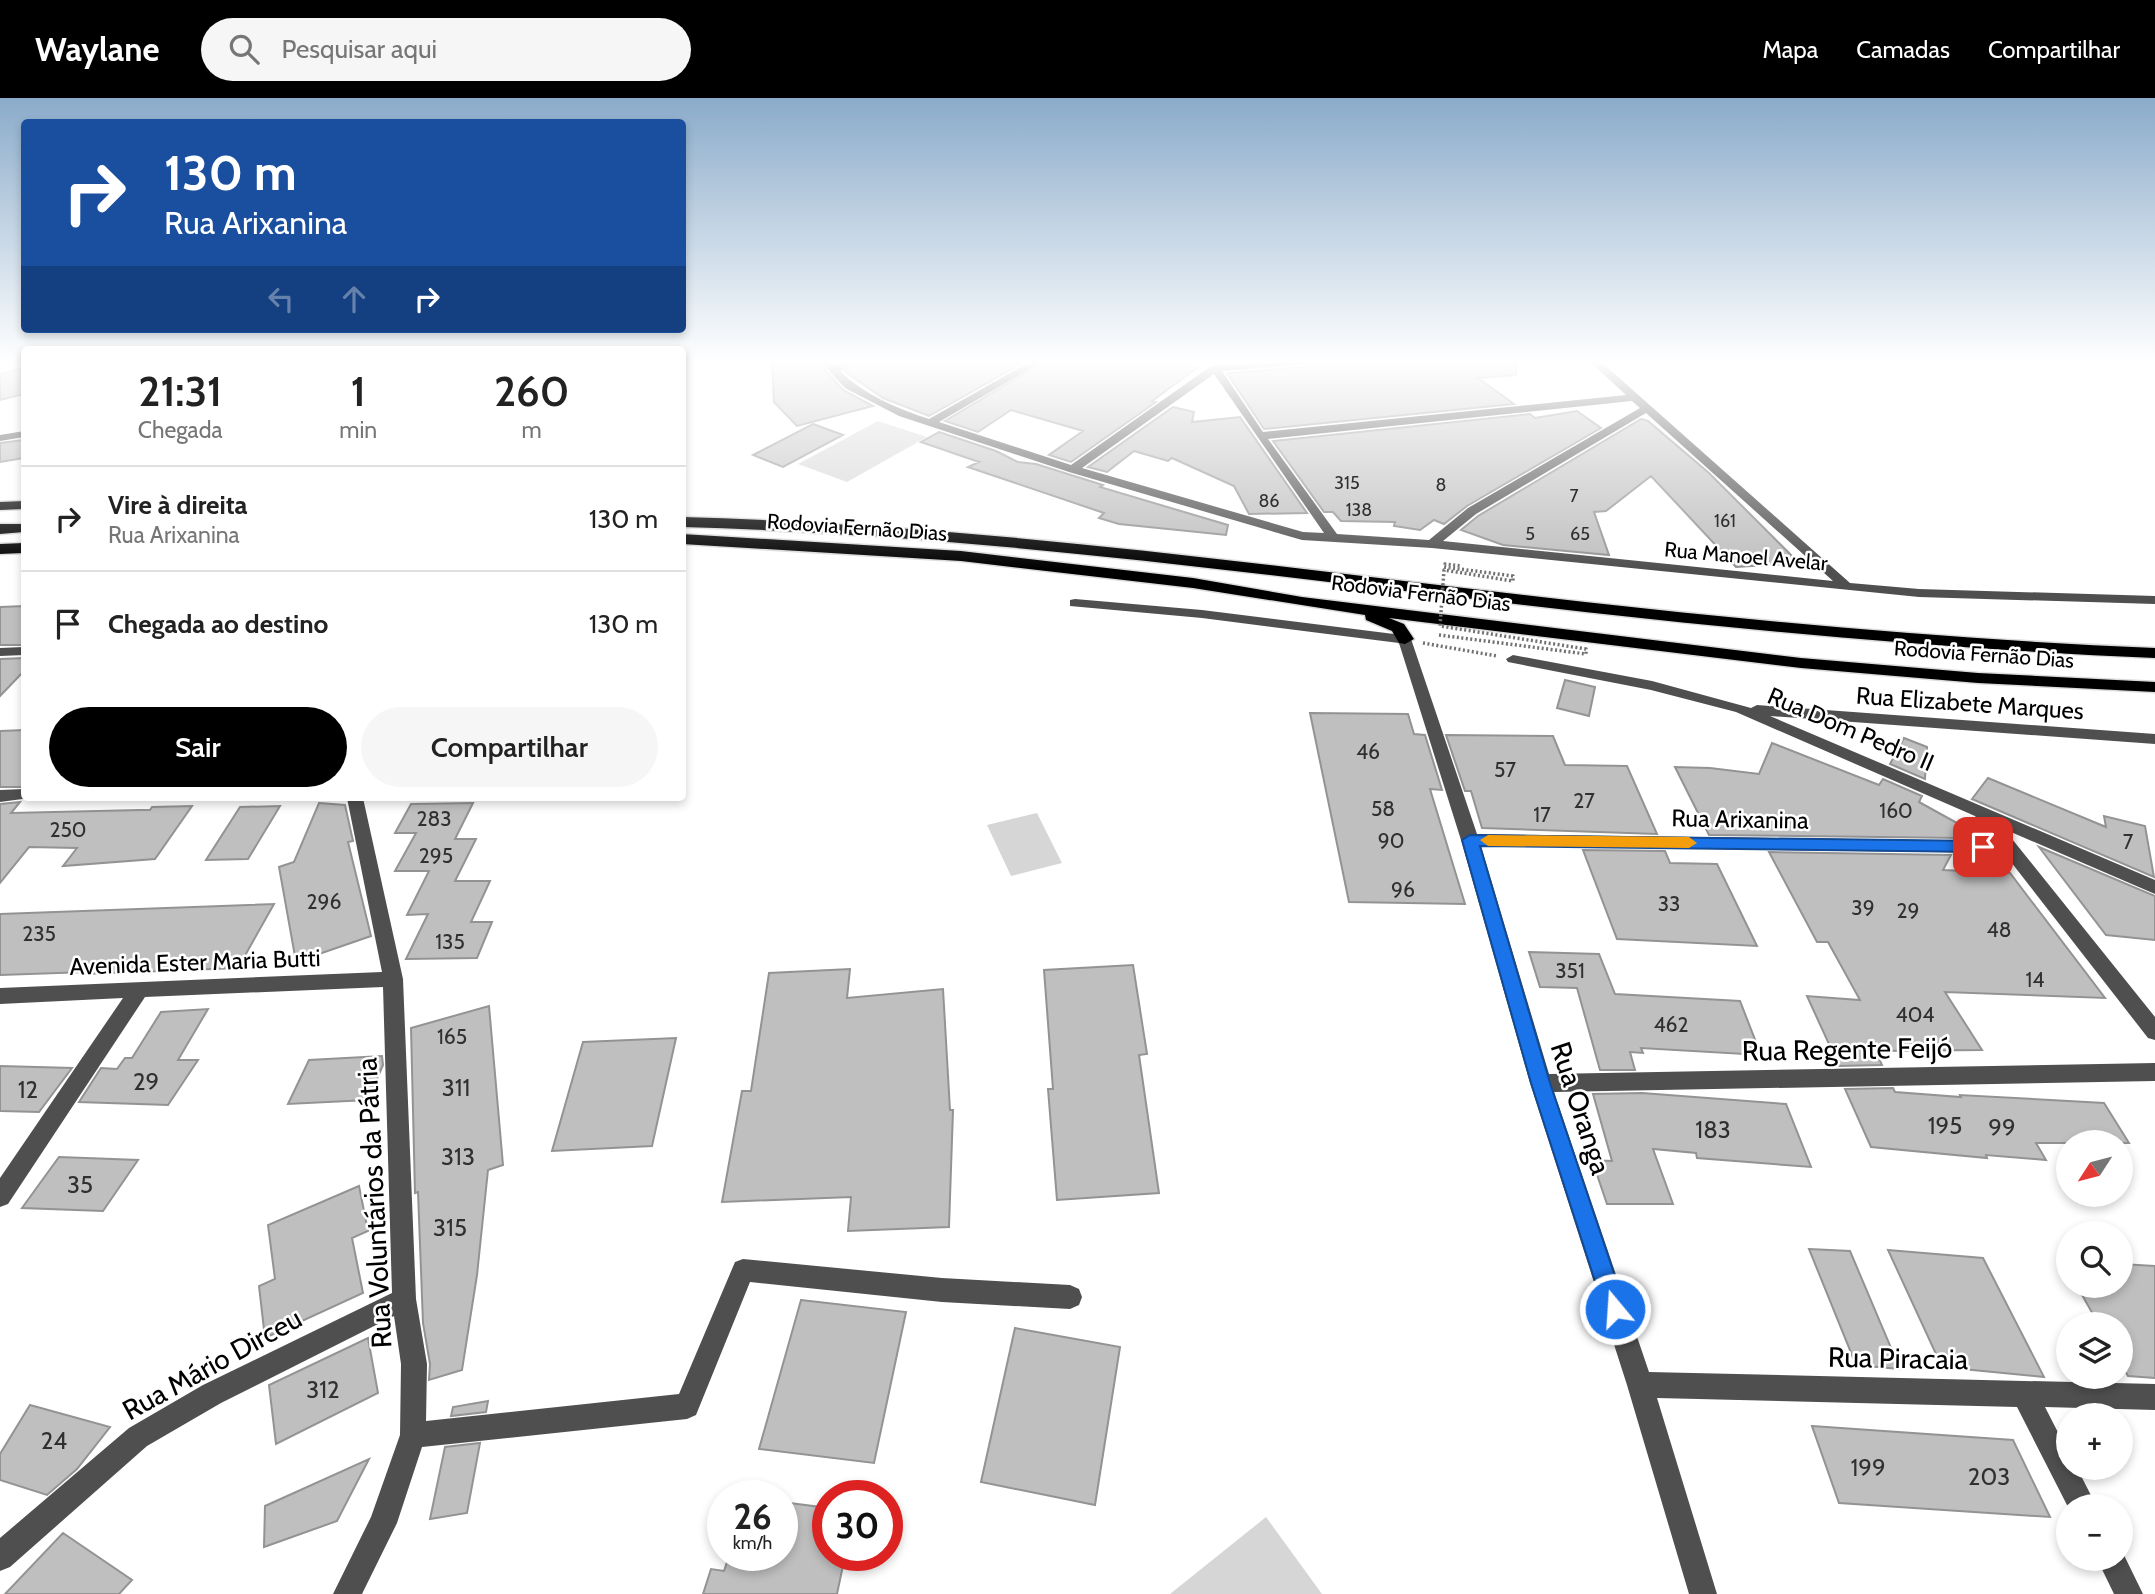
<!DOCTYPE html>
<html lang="pt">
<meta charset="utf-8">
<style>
:root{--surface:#fff;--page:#f6f6f6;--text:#222;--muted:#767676;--line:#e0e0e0;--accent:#000}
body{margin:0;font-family:Cabin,sans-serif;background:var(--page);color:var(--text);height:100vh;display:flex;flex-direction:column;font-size:26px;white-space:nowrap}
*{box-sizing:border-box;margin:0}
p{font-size:23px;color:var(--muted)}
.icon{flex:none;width:38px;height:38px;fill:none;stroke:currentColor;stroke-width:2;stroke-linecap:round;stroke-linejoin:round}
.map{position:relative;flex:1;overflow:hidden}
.side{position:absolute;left:21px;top:248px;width:665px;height:455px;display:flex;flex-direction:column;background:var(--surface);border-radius:7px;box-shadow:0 4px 10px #0003}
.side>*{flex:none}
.hud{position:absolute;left:21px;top:21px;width:665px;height:214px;border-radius:7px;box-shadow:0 4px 10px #0003;background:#1a4fa0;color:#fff;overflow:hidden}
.needle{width:46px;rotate:234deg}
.controls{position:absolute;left:2056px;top:1032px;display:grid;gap:14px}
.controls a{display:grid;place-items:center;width:77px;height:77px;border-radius:50%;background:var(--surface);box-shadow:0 4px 10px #0003;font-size:35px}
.speed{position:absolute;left:707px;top:1382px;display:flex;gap:14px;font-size:35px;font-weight:700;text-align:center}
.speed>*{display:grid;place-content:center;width:91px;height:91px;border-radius:50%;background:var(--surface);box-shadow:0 4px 10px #0003;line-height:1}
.speed small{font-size:18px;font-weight:400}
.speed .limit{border:10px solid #d22;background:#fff;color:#111}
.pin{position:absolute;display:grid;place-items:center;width:60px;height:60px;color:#fff;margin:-30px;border-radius:14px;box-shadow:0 4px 10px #0006}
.me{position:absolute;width:77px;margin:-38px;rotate:342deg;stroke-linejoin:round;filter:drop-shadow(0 0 5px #0008)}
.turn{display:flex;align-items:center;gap:24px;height:147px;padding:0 28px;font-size:32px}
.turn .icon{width:91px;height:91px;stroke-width:2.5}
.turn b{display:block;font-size:49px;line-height:60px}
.lanes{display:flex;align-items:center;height:66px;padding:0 28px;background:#0003;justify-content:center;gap:35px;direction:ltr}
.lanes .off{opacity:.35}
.eta{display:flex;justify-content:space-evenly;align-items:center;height:119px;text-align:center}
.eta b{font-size:42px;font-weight:600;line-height:49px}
.cta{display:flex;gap:14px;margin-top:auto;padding:14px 28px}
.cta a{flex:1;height:80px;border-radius:42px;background:var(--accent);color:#fff;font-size:28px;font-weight:600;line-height:80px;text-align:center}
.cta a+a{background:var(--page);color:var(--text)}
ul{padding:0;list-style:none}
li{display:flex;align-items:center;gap:21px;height:105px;padding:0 28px;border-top:2px solid var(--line)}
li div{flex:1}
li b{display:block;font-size:26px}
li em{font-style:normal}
header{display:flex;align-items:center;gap:42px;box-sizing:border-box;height:98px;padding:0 35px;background:var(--accent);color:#fff}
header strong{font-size:33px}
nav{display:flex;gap:38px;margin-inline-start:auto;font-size:24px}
.search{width:490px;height:63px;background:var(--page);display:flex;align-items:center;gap:18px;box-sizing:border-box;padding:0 24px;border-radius:38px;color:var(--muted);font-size:26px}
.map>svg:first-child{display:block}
.green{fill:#d6d6d6}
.building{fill:#bfbfbf;stroke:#939393;stroke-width:2}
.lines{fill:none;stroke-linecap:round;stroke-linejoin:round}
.highway-casing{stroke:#dbdbdb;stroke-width:3}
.path{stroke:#717171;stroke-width:3.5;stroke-dasharray:2 2.5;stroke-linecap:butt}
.minor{fill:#4f4f4f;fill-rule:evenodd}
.highway{fill:#000;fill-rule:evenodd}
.path-bridge{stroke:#717171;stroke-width:3.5;stroke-dasharray:2 2.5;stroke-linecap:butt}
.route{fill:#1a73e8;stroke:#114b97;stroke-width:2}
.slow{fill:#f59e0b}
.labels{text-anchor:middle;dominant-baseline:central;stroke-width:5;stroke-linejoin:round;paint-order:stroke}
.far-number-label{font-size:18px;fill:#303030}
.far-street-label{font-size:21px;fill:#000;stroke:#fff}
.number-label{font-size:21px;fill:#303030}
.street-label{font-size:24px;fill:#000;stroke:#fff}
.near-number-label{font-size:24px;fill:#303030}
.near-street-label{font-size:28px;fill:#000;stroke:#fff}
</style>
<header>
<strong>Waylane</strong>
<div class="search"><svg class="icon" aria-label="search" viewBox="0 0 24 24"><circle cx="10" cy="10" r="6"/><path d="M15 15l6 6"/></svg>Pesquisar aqui</div>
<nav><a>Mapa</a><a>Camadas</a><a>Compartilhar</a></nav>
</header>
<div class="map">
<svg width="2155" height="1496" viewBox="0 0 2155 1496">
<rect width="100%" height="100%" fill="#fff"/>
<path class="green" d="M 878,323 L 927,339 L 847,384 L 798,366 Z
M 1037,715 L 1062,765 L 1011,778 L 987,727 Z
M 1266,1419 L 1322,1496 L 1170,1496 Z"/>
<path class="building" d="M 772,262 L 816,262 L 843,292 L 873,308 L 797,328 L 774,304 Z
M 861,262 L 1028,262 L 929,318 L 883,300 L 844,273 Z
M 1047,262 L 1115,262 L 1137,267 L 1145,262 L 1164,262 L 1197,270 L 1152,303 L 1156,304 L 1071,364 L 1049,357 L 1083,333 L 1011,312 L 978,334 L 945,323 Z
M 1391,262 L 1516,262 L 1516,277 L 1478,280 L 1514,306 L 1264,331 L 1227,275 Z
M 24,270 L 24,296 L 0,302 L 0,276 Z
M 1173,309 L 1194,314 L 1192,324 L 1240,319 L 1307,415 L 1249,416 L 1234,388 L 1172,360 L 1168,363 L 1134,353 L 1107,374 L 1088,369 Z
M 1577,313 L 1601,330 L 1467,408 L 1444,426 L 1434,422 L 1420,432 L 1394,428 L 1395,424 L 1341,423 L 1333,414 L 1324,414 L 1273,343 L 1530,316 L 1535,320 Z
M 1641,321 L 1648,323 L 1709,375 L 1799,465 L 1736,469 L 1651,378 L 1606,413 L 1594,414 L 1609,457 L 1503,447 L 1461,432 L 1478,418 Z
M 813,326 L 843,337 L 783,369 L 753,357 Z
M 939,334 L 996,353 L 1018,364 L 1036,366 L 1103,387 L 1100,389 L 1228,427 L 1226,437 L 1119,426 L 1099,420 L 1104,415 L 968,369 L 979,364 L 921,344 Z
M 24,342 L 24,360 L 0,364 L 0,345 Z
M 24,508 L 24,547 L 0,547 L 0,509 Z
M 24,560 L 24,573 L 0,598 L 0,561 Z
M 1565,582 L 1595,589 L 1589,618 L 1557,610 Z
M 1310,615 L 1408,616 L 1414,636 L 1425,637 L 1442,692 L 1430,691 L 1465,806 L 1349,804 Z
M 24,632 L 24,689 L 0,689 L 0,633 Z
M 1446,637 L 1553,638 L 1565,667 L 1627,668 L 1657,736 L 1482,730 L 1471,693 L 1465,693 Z
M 1904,640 L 1927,649 L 1925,681 L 1890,666 Z
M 1772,645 L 1879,687 L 1883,681 L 1922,698 L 1919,704 L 1966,730 L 1961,740 L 1709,737 L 1675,669 L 1710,670 L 1759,676 Z
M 1988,680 L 2106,729 L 2104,718 L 2145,728 L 2154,779 L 1972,701 Z
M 20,704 L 11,715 L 140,712 L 150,712 L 152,709 L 192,708 L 155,761 L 63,768 L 77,750 L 29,749 L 0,785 L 0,706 Z
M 319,705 L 345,707 L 353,743 L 348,744 L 371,838 L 296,864 L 279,769 L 294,764 Z
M 473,705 L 455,741 L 476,741 L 455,783 L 490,783 L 471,824 L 492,824 L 477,860 L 406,861 L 428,816 L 407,817 L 429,773 L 395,773 L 416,735 L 395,735 L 411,706 Z
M 280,708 L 248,761 L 206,762 L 240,709 Z
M 2039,749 L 2155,798 L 2155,842 L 2106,837 Z
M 1583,752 L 1665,753 L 1670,765 L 1717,766 L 1757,848 L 1617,841 Z
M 1769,754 L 1951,757 L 1943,772 L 2010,775 L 2105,900 L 1945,894 L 1982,952 L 1878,953 L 1876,954 L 1882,967 L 1839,968 L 1807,898 L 1860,902 L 1828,844 L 1817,844 Z
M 274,806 L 238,870 L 86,876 L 87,874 L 0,877 L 0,816 Z
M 1529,854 L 1599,856 L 1615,896 L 1740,903 L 1761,957 L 1641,950 L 1643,955 L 1630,954 L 1635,972 L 1600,972 L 1577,890 L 1540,889 Z
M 1133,867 L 1147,956 L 1139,957 L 1159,1095 L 1057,1102 L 1048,991 L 1053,991 L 1044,872 Z
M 850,871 L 847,900 L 943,891 L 950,1012 L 953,1012 L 949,1129 L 848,1133 L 851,1099 L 722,1104 L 742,993 L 751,993 L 769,875 Z
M 489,908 L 503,1067 L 488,1072 L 477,1177 L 462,1272 L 429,1282 L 430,1266 L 423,1225 L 418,1094 L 415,1095 L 411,930 Z
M 208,911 L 178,962 L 198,962 L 168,1007 L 79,1004 L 101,970 L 117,971 L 125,960 L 132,960 L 161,914 Z
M 676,940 L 652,1048 L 552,1053 L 583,944 Z
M 382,958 L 383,967 L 368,1002 L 288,1006 L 309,962 Z
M 0,968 L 72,970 L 39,1014 L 0,1013 Z
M 1893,990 L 1895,994 L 1961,999 L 1960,997 L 2104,1005 L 2129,1045 L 2036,1045 L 2046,1062 L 1986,1057 L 1987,1060 L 1871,1049 L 1845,991 Z
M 1642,995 L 1786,1006 L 1811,1069 L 1697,1060 L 1696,1055 L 1653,1051 L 1673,1106 L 1607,1106 L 1592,1062 L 1612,1063 L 1593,996 Z
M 59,1059 L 138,1062 L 103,1113 L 22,1110 Z
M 359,1088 L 368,1133 L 352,1140 L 363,1195 L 265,1240 L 259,1188 L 275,1181 L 268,1127 Z
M 1809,1151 L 1850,1153 L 1900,1271 L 1856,1267 Z
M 1888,1152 L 1983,1160 L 2044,1279 L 1942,1269 Z
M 2121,1166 L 2155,1168 L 2155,1280 L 2128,1278 L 2121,1266 L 2121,1227 L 2099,1227 L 2077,1188 L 2121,1188 Z
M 801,1202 L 906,1214 L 874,1365 L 759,1351 Z
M 1015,1230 L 1120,1249 L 1095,1407 L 981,1384 Z
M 368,1240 L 378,1295 L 276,1346 L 269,1287 Z
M 488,1303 L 486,1314 L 451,1318 L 453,1309 Z
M 30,1307 L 110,1329 L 77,1371 L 47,1397 L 0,1382 L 0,1356 Z
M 1812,1328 L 2013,1342 L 2050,1419 L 1839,1405 Z
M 480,1345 L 467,1415 L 430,1421 L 445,1349 Z
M 369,1361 L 337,1423 L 264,1449 L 265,1408 Z
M 782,1404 L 828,1410 L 828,1458 L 845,1458 L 837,1496 L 703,1496 L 711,1471 L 724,1473 L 729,1458 L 782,1458 Z
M 63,1435 L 132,1482 L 119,1496 L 5,1496 Z"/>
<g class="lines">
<defs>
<path id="highway" d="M 24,403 L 24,411 L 0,412 L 0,404 Z
M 682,419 C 985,427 1284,470 1585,504 C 1775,525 1964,542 2155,550 L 2155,560 C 1964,552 1775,535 1585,514 C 1284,480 985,437 682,429 Z
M 0,426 L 24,426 L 24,434 L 0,436 Z
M 682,436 L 961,453 L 1193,480 L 1302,499 L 1801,560 L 1978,575 L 2155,584 L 2155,594 L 1978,585 L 1801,570 L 1389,520 L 1404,526 L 1414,541 L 1405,546 L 1399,545 L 1392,533 L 1366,522 L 1365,517 L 1193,490 L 961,463 L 682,446 Z
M 24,445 L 24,455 L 0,456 L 0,446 Z"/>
</defs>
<use href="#highway" class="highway-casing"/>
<path class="path" d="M 1423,545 L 1497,558"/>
<path class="minor" d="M 819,262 L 829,262 L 835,267 L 846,262 L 859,262 L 840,273 C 863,296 898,311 929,321 L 1033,262 L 1045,262 L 939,324 L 1071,367 L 1211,268 L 1285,262 L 1329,262 L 1324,265 L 1222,273 L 1263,334 L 1626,297 L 1588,262 L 1599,262 L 1850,485 L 1919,491 L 2155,498 L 2155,506 L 1919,499 L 1432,450 L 1302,442 L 1069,374 L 899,318 L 845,290 ZM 1214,276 L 1324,435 L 1303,434 L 1082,370 ZM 1632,303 L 1640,310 L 1468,410 L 1429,442 L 1337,436 L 1268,341 ZM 1646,315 L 1833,483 L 1443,443 L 1476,416 Z
M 24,333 L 24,339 L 0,343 L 0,337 Z
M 1075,501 L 1202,512 L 1410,538 L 1477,736 L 1994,743 L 1975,718 L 1736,614 L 1651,592 L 1508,564 L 1506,561 L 1513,557 L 1652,583 L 1751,610 L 1757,607 L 2155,636 L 2155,646 L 1770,618 L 2155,782 L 2155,796 L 2004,731 L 2155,919 L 2155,942 L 2148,940 L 2004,755 L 1481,748 L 1549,976 L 2155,965 L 2155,983 L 1554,994 L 1649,1274 L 2155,1286 L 2155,1312 L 2045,1309 L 2068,1354 L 2068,1370 L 2077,1370 L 2097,1409 L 2068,1409 L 2017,1309 L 1657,1300 L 1717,1496 L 1689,1496 L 1627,1287 L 1530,985 L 1461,742 L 1399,545 L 1202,520 L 1070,508 L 1070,502 Z
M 24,549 L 24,557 L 0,558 L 0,550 Z
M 0,692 L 24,691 L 24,700 L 30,700 L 0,704 Z
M 347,700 L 363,700 L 403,881 L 416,1201 L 427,1266 L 426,1323 L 679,1296 L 735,1164 L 743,1161 L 942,1180 L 1070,1187 L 1079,1191 L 1082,1199 L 1079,1207 L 1070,1211 L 942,1204 L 750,1184 L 696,1317 L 687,1321 L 422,1349 L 397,1425 L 362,1496 L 333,1496 L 371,1419 L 400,1337 L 401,1266 L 394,1218 L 221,1305 L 147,1348 L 10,1469 L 0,1473 L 0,1440 L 129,1330 L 203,1287 L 392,1195 L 383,889 L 145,899 L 8,1106 L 0,1109 L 0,1080 L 123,900 L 0,906 L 0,890 L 382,874 Z
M 2121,1451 L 2143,1496 L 2114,1496 L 2097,1461 L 2121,1461 Z"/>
<use href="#highway" class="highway"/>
<path class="path-bridge" d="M 1439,537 L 1586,556 L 1586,551 L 1440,528 L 1444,472 L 1513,483 L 1513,478 L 1444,469 L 1445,466 L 1461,468"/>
</g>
<linearGradient id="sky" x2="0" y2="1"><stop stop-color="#8aabca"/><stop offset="0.56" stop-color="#fff"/><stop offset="1" stop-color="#fff" stop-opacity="0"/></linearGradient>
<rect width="2155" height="471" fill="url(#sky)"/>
<path class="route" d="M 1470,737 L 1983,743 L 1991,749 L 1983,754 L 1480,748 L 1550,985 L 1626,1211 L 1623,1219 L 1615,1222 L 1607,1219 L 1604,1211 L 1531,985 L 1462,742 Z"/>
<path class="slow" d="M 1488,737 L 1689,739 L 1697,745 L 1689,750 L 1488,748 L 1480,742 Z"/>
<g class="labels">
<g class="far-number-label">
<text x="1347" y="385">315</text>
<text x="1441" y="387">8</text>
<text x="1574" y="398">7</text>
<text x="1269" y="403">86</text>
<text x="1359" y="412">138</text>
<text x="1725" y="423">161</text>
<text x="1530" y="436">5</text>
<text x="1580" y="436">65</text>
</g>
<g class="far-street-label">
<text transform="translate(857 429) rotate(4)">Rodovia Fernão Dias</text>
<text transform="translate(1746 458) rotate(5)">Rua Manoel Avelar</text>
<text transform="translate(1421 495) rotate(7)">Rodovia Fernão Dias</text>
<text transform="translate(1984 556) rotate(4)">Rodovia Fernão Dias</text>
</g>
<g class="number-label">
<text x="1368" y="653">46</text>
<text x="1505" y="671">57</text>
<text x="1584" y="702">27</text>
<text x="1383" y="710">58</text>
<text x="1896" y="712">160</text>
<text x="1542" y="716">17</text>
<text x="434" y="720">283</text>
<text x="68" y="731">250</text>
<text x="1391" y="742">90</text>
<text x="2128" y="743">7</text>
<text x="436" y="757">295</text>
<text x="1403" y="791">96</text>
<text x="324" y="803">296</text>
<text x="1669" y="805">33</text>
<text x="1863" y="809">39</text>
<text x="1908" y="812">29</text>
<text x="1999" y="831">48</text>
<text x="39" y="835">235</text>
<text x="450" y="843">135</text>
<text x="1570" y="872">351</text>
<text x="2035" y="881">14</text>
<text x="1915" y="916">404</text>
<text x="1671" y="926">462</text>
<text x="452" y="938">165</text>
</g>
<g class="street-label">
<text transform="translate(1970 605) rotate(4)">Rua Elizabete Marques</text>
<text transform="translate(1851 631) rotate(23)">Rua Dom Pedro II</text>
<text transform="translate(1740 721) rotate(1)">Rua Arixanina</text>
<text transform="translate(195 864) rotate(-2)">Avenida Ester Maria Butti</text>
</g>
<g class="near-number-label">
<text x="146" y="983">29</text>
<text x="456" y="989">311</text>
<text x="28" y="991">12</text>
<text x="1945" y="1027">195</text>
<text x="2002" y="1029">99</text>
<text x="1713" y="1031">183</text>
<text x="458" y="1058">313</text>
<text x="80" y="1086">35</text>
<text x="450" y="1129">315</text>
<text x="323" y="1291">312</text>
<text x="54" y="1342">24</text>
<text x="1868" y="1369">199</text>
<text x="1989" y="1378">203</text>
</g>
<g class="near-street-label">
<text transform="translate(1847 951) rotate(-1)">Rua Regente Feijó</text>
<text transform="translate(1581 1010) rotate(72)">Rua Oranga</text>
<text transform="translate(374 1105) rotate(-93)">Rua Voluntários da Pátria</text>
<text transform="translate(1898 1260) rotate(1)">Rua Piracaia</text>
<text transform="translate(212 1266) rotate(-29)">Rua Mário Dirceu</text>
</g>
</g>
</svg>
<div class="controls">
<a><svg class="needle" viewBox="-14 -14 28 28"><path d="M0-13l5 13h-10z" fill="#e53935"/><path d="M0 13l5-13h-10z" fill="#767676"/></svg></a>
<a><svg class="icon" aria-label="search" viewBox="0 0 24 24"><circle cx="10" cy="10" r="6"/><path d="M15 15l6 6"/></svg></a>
<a><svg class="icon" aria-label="layers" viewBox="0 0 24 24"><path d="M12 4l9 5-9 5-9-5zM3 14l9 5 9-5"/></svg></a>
<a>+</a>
<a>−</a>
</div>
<div class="speed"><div>26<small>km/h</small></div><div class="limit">30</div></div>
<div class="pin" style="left:1983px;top:749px;background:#d93025"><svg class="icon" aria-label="arrive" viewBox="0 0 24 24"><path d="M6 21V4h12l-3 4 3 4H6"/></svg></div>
<svg class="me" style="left:1615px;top:1211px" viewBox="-20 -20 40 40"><circle r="17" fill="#1a73e8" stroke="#fff" stroke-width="3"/><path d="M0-11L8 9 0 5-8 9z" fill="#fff"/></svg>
<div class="hud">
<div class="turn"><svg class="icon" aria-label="right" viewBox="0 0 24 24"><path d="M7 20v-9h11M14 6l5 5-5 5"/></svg><div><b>130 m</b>Rua Arixanina</div></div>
<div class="lanes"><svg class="icon off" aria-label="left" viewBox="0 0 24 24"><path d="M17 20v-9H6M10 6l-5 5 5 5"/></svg><svg class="icon off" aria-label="ahead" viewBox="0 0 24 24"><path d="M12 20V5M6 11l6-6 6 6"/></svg><svg class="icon" aria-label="right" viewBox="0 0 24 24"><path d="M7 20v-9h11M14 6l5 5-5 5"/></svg></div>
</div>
<section class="side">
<div class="eta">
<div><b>21:31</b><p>Chegada</p></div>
<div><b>1</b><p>min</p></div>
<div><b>260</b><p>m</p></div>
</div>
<ul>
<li><svg class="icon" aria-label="right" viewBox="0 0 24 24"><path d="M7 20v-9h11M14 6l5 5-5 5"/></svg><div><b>Vire à direita</b><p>Rua Arixanina</p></div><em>130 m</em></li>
<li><svg class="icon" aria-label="arrive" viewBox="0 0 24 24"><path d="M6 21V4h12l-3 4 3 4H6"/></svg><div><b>Chegada ao destino</b></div><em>130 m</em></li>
</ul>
<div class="cta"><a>Sair</a><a>Compartilhar</a></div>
</section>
</div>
